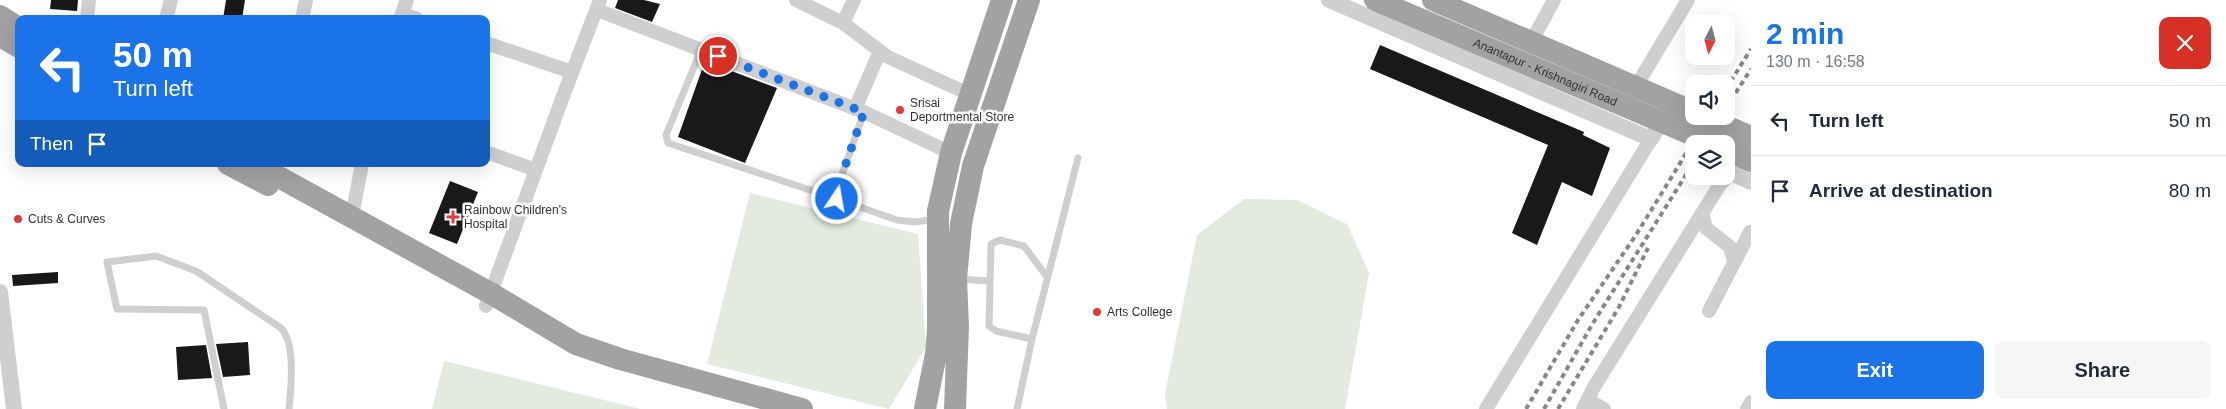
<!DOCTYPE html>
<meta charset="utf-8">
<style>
:root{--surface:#fff;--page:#f6f6f7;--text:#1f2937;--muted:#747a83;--line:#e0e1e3;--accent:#1a73e8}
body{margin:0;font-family:Helvetica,sans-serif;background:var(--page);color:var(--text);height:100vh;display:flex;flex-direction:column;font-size:19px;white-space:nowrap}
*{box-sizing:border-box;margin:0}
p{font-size:16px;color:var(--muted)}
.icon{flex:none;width:28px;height:28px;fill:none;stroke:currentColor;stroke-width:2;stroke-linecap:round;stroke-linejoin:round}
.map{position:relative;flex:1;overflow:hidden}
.side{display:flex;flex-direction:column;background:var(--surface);width:475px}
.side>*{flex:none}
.guide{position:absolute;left:15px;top:15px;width:475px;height:152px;border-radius:10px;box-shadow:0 5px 20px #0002;background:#1a73e8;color:#fff;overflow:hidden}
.needle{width:32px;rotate:186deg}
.controls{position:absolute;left:1685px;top:15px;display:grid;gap:10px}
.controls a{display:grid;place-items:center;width:50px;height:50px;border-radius:10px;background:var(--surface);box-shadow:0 5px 20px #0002;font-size:25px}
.pin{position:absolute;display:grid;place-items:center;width:42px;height:42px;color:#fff;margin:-21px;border:2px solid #fff;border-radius:50%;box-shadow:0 1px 5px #0007}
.me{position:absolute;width:55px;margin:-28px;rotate:12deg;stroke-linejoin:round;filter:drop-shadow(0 0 4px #0008)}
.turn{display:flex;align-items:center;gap:18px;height:105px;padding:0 15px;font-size:22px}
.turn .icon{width:65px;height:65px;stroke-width:2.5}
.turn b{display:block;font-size:35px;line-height:42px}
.then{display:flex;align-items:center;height:48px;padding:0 15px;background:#0003;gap:10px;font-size:19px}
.round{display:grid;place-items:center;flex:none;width:52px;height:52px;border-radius:10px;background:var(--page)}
.head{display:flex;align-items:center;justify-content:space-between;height:85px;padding:0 15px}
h1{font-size:30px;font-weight:700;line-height:38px;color:var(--accent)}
.button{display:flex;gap:10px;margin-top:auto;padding:10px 15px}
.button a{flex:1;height:58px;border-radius:10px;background:var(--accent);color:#fff;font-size:20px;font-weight:700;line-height:58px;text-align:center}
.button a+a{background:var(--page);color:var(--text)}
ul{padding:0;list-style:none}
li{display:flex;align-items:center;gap:15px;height:70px;padding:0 15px;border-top:1px solid var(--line)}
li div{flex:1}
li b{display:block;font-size:19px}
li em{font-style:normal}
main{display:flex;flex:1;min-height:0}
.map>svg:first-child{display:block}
.green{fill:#e4ebde}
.building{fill:#191919}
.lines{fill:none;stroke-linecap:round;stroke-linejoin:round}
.service{stroke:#cfcfcf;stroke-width:7}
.minor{stroke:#cfcfcf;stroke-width:14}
.tertiary{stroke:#cfcfcf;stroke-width:16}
.trunk{stroke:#a2a2a2;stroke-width:22}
.rail{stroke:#878787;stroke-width:4;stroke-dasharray:5 4;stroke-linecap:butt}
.trunk-bridge{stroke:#a2a2a2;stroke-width:22}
.route{stroke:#1a73e8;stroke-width:9;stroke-dasharray:0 16.2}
.poi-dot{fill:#e13b3c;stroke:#fff;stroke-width:2}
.labels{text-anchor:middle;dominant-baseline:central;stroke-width:5;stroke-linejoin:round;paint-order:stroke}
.street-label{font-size:12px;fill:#323232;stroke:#fff}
.poi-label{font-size:12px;fill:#323232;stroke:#fff;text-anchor:start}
</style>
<main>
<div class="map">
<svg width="1751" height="409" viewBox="0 0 1751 409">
<rect width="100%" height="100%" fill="#fff"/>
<path class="green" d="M 750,193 L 918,234 L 926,347 L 889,409 L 707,364 Z
M 1244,199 L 1297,200 L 1347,224 L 1369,273 L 1345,409 L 1167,409 L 1165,394 L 1197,235 Z
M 444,361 L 641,409 L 432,409 Z"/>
<path class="building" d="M 51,0 L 78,0 L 77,11 L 50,9 Z
M 226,0 L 245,0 L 242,19 L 223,19 Z
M 618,0 L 644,0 L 660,4 L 652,22 L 615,8 Z
M 1380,45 L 1584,132 L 1583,135 L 1610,148 L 1592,196 L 1562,182 L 1537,245 L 1512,233 L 1548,145 L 1370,69 Z
M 705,61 L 777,88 L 745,163 L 678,137 Z
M 450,181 L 478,192 L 457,244 L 429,233 Z
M 58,272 L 58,283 L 13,286 L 12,275 Z
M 248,342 L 250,375 L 223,377 L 216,344 Z
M 206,345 L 212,378 L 178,380 L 176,347 Z"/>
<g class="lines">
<path class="service" d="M 701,50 L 666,135 L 668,143 L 816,192
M 864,112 L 836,192 L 837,199 L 897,220 L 915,222 L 936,219
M 959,279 L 989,281
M 1032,339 L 996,331 L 989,326 L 991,244 L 1000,240 L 1024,246 L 1047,277
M 224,409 L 204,310 L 117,309 L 107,262 L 156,256 L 196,271 L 281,328 C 296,344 291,389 289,409
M 1017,409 L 1032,339 L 1078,158"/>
<path class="minor" d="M 796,0 L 843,23 L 888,57 L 971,95
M 597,10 L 864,112 L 951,153
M 402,14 L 417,19
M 87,19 L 89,0
M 166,19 L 171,0
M 302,19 L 306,0
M 400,19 L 407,0
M 843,23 L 854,0
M 1535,35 L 1554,0
M 486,43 L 572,72
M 1638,83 L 1688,0
M 855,109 L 880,51
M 486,152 L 536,170
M 1702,213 L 1706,228 L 1730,247 L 1734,262
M 352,216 L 362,164
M 486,306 L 565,91 L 600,0
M 1709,311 L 1750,232
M 1588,400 L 1604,409
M 1486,409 L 1651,139
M 1583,409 L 1594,387 L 1719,186 L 1731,173
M 1747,409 L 1751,402"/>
<path class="tertiary" d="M 1329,0 L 1651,139 L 1667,112
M 1747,147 L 1731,173 L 1751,182
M 0,292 L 14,409"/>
<path class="trunk" d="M 0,16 L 19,28
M 0,36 L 19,47
M 228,164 L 268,185
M 255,164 L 492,294 L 576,344 L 620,359 L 802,409
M 925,409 L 936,354 L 938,330 L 938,211 L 951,153 L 1002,0
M 955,409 L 958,326 L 956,279 L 961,224 L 973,166 L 1029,0"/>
<path class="rail" d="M 1726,89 L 1751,49
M 1726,108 L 1751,69
M 1704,144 L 1721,116
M 1526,409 L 1578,320 L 1636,235 L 1709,116
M 1544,409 L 1593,323 L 1694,162
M 1558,409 L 1619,307 L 1648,248"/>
<g class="trunk-bridge">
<path id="s1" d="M 1375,0 L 1714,144"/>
<path d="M 1433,0 L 1694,112"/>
<path d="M 1703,116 L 1751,137"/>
<path d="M 1726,149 L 1751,161"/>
</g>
</g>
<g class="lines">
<path class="route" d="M 718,56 L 864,112 L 836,192 L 837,199"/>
</g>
<g class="poi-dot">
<circle cx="900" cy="110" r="5"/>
<path d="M450.5 209.5h5v5h5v5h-5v5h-5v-5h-5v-5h5z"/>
<circle cx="18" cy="219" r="5"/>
<circle cx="1097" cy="312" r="5"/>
</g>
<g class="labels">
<g class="street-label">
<text stroke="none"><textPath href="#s1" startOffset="185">Anantapur - Krishnagiri Road</textPath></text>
</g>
<g class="poi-label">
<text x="910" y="103">Srisai<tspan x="910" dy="14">Deportmental Store</tspan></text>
<text x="464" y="210">Rainbow Children's<tspan x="464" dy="14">Hospital</tspan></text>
<text x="28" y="219">Cuts &amp; Curves</text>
<text x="1107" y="312">Arts College</text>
</g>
</g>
</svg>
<div class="controls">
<a><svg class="needle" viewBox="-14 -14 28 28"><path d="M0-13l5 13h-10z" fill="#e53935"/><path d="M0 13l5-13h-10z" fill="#747a83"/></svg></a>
<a><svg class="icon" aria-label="sound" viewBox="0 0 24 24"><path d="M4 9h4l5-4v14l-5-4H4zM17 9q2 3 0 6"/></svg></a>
<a><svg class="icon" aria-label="layers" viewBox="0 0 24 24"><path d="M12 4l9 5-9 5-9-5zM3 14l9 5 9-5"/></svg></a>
</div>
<div class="pin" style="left:718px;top:56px;background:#d93025"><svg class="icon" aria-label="arrive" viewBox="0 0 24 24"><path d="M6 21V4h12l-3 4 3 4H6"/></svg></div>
<svg class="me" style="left:837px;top:199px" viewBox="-20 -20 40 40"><circle r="17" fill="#1a73e8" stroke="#fff" stroke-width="3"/><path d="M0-11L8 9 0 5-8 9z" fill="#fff"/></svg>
<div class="guide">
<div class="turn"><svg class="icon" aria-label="left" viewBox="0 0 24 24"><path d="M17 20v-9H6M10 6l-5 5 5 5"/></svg><div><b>50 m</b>Turn left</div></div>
<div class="then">Then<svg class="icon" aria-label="arrive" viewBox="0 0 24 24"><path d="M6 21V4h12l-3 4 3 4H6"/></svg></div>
</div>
</div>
<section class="side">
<div class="head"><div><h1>2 min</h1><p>130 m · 16:58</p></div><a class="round" style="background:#d93025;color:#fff"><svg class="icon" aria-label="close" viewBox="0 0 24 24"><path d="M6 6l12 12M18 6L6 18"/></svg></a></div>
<ul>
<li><svg class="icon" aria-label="left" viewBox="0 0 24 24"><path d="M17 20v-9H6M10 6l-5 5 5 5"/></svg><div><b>Turn left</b></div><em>50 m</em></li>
<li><svg class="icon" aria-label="arrive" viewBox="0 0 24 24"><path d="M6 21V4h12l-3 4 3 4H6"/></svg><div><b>Arrive at destination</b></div><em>80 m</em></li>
</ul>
<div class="button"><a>Exit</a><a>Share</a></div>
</section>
</main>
